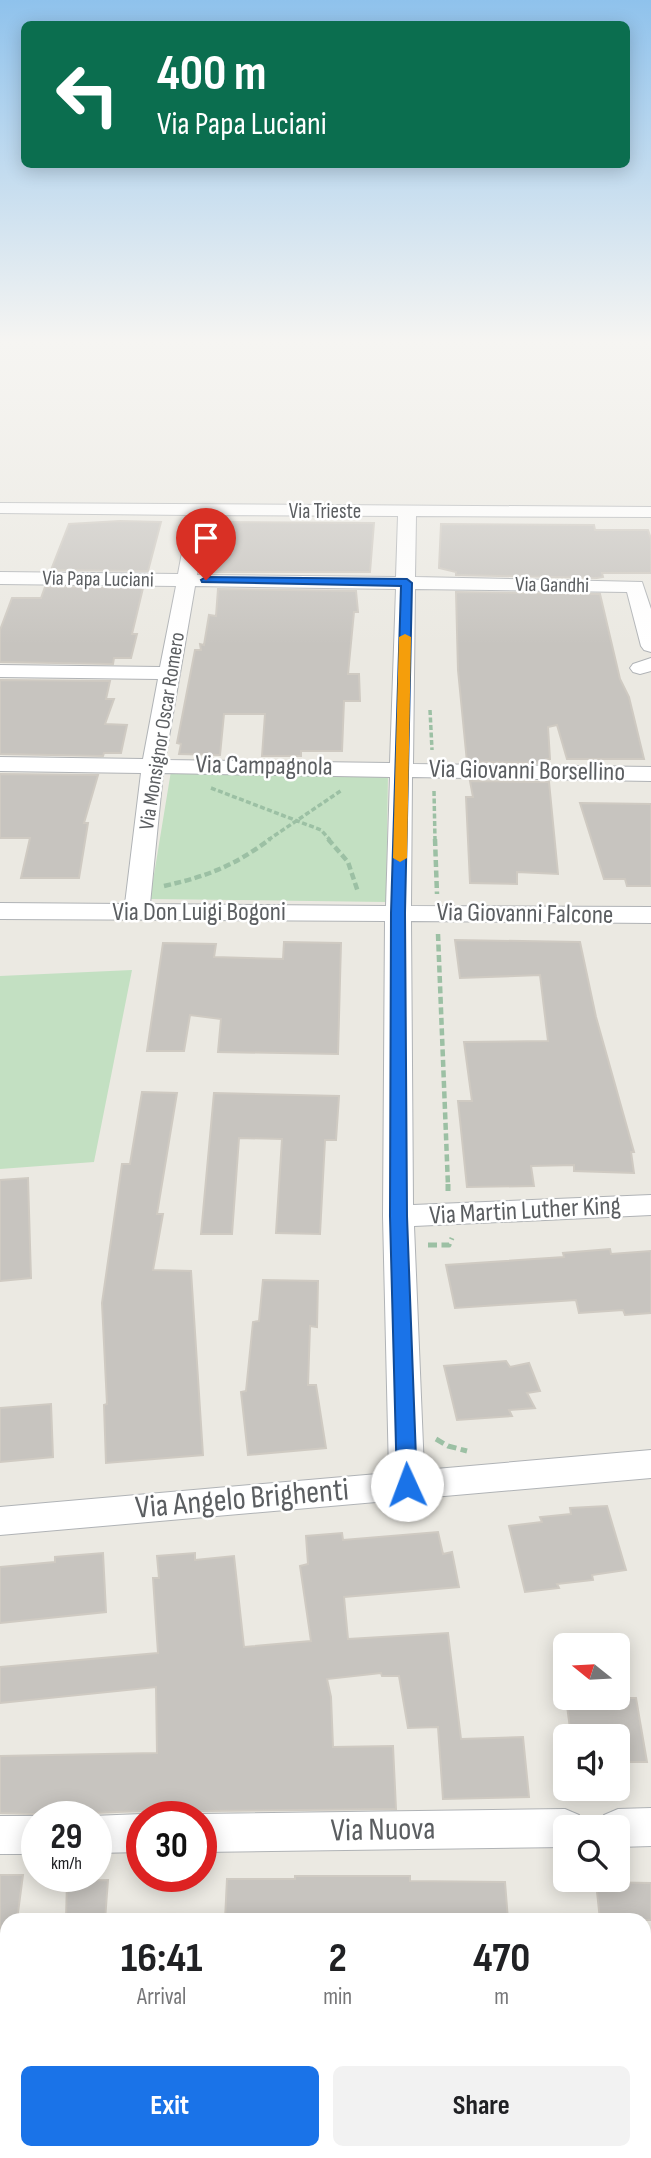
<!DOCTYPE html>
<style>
:root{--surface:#fff;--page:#f2f2f2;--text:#202124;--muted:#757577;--accent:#1a73e8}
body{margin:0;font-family:"Sofia Sans Condensed",sans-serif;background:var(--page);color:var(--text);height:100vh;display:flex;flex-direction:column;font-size:26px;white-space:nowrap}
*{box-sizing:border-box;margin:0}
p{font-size:23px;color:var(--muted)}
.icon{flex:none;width:38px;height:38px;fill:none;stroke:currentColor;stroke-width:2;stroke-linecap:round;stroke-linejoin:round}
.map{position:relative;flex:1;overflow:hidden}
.details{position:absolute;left:0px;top:1913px;width:651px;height:247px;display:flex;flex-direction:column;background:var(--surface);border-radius:21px 21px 0 0;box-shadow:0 4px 18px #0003}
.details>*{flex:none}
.top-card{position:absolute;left:21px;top:21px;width:609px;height:147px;border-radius:10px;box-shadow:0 4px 18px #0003;background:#0b6e4f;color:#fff;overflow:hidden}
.needle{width:46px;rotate:288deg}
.buttons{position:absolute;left:553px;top:1633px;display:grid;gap:14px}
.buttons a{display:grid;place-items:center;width:77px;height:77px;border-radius:10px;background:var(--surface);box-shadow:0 4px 18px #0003;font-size:35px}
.speed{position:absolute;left:21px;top:1801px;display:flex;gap:14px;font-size:35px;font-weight:700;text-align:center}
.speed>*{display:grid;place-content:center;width:91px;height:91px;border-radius:50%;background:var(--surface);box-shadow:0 4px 18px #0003;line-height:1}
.speed small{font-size:18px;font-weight:400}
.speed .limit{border:10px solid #d22;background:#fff;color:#111}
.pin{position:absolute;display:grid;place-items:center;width:60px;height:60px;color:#fff;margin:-72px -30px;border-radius:50% 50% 50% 0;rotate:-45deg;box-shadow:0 0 7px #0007}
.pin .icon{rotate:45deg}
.me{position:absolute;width:77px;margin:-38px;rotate:358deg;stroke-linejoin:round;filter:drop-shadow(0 0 5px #0008)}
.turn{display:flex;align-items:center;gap:24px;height:147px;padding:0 21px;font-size:32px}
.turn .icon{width:91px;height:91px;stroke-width:2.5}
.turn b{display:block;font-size:49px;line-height:60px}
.eta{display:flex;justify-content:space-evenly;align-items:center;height:119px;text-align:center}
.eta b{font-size:42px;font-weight:700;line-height:49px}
.cta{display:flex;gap:14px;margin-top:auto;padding:14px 21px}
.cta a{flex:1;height:80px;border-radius:10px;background:var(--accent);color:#fff;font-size:28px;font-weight:700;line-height:80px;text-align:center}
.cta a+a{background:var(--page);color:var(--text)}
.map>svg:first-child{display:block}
.green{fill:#c3e0c2}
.building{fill:#c7c4bf;stroke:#cfcac2;stroke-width:2}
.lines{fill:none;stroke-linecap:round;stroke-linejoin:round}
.minor-casing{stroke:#b0b3b6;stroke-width:2}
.path-far2{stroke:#9cc0a4;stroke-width:3.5;stroke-dasharray:5 2.5;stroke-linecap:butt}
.path-far1{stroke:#9cc0a4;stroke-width:4.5;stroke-dasharray:7 3.5;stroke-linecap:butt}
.path{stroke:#9cc0a4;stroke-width:5;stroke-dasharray:9 4.5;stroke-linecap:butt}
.minor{fill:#fff;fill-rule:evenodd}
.route{fill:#1a73e8;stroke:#114b97;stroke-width:2}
.slow{fill:#f59e0b}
.labels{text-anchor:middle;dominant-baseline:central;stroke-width:5;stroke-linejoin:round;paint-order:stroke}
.far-street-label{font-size:21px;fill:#5b5e61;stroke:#fff}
.street-label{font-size:26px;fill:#5b5e61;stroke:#fff}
.near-street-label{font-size:32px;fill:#5b5e61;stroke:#fff}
</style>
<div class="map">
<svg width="651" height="2158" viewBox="0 0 651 2158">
<rect width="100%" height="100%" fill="#ebe9e2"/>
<path class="green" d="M 171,771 L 388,774 L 386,902 L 150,899 Z
M 132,970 L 94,1162 L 0,1169 L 0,976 Z"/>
<path class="building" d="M 120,521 L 161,522 L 148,571 L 51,570 L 69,524 Z
M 215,522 L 374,523 L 370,572 L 208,572 Z
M 441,524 L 594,525 L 595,530 L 648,530 L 651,539 L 651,573 L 602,573 L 603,577 L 597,578 L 456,575 L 456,572 L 439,568 Z
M 45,587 L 143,588 L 132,634 L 137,634 L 131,658 L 114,658 L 113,664 L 0,662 L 0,630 L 12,598 L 41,598 Z
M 218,589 L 356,591 L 358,612 L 354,612 L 348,674 L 359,674 L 360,701 L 344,701 L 342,751 L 301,751 L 301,756 L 262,756 L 265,714 L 224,714 L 220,755 L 179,754 L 181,744 L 177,743 L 195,650 L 201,650 L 200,644 L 204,645 L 209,615 L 216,616 Z
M 456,592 L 600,594 L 620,679 L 629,697 L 644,759 L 567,759 L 557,725 L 548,727 L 550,759 L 546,759 L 547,763 L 467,762 L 458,670 Z
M 0,680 L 110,681 L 106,699 L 114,699 L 105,724 L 127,725 L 121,753 L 104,753 L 103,756 L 0,754 Z
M 0,774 L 98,775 L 84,823 L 88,823 L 79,878 L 21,878 L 30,838 L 0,838 Z
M 470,781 L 549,782 L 558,874 L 517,872 L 517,884 L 470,883 L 466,797 L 473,797 Z
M 580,803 L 651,804 L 651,886 L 627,886 L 625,879 L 604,879 Z
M 455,940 L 580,942 L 596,1017 L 634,1152 L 631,1152 L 634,1173 L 574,1171 L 574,1165 L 531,1166 L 534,1186 L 467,1187 L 458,1101 L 472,1101 L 464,1042 L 548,1041 L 540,975 L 460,978 Z
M 284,942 L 341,943 L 338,1054 L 218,1052 L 221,1019 L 190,1015 L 184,1051 L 147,1051 L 163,943 L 216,944 L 214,957 L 283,959 Z
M 142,1092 L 177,1093 L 157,1214 L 163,1214 L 153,1270 L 191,1271 L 203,1455 L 106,1463 L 104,1405 L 107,1404 L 102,1303 L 122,1164 L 130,1164 Z
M 214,1093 L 339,1096 L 336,1140 L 325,1140 L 320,1234 L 276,1233 L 282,1139 L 239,1138 L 232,1234 L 201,1234 Z
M 28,1178 L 31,1278 L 0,1281 L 0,1180 Z
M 610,1249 L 611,1254 L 651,1251 L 651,1313 L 625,1315 L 623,1310 L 579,1313 L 576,1300 L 455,1308 L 446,1265 L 564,1257 L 563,1253 Z
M 263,1280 L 318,1281 L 317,1327 L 310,1326 L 308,1385 L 316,1385 L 326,1448 L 248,1455 L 241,1392 L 246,1391 L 253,1322 L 259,1321 Z
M 506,1361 L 510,1367 L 529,1363 L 540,1391 L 527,1393 L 535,1408 L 509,1410 L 512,1416 L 457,1420 L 444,1366 Z
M 51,1404 L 53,1457 L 0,1462 L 0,1408 Z
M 607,1506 L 626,1570 L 592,1575 L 593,1580 L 557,1584 L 559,1588 L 525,1592 L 509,1526 L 542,1522 L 540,1517 L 571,1514 L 570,1508 Z
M 438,1532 L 443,1554 L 452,1552 L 459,1587 L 344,1597 L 348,1639 L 448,1633 L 461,1739 L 523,1737 L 529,1797 L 443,1799 L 438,1727 L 408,1728 L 399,1676 L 382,1676 L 381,1673 L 327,1679 L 331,1697 L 333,1747 L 393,1746 L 396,1809 L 201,1811 L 192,1816 L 151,1816 L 142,1811 L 92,1813 L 90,1816 L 0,1813 L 0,1756 L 157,1753 L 156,1687 L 0,1703 L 0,1667 L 158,1653 L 153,1578 L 159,1578 L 157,1556 L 195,1553 L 195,1560 L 234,1556 L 244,1647 L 311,1641 L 300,1566 L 308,1564 L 306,1536 L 342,1533 L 343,1540 Z
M 103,1553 L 106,1612 L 0,1623 L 0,1567 L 55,1562 L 55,1557 Z
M 566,1698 L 636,1698 L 647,1762 L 618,1762 L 618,1736 L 571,1736 Z
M 0,1875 L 23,1875 L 17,1920 L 7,1920 L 7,1940 L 0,1939 Z
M 295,1876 L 410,1876 L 410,1881 L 505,1882 L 508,1920 L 225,1920 L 227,1879 L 295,1879 Z
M 108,1880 L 105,1920 L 66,1920 L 67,1881 Z
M 596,1882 L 651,1883 L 651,1920 L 600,1920 Z"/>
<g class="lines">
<defs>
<path id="minor" d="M 0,503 L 651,507 L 651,517 L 416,516 L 415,577 L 642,582 L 651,609 L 651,652 L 644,650 L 641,646 L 627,592 L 415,589 L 413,764 L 651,767 L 651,781 L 412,777 L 411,906 L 651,907 L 651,923 L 411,921 L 413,1205 L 651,1195 L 651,1215 L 414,1226 L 424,1470 L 651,1450 L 651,1478 L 0,1535 L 0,1507 L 389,1473 L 383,1216 L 385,921 L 0,919 L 0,903 L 125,904 L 141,773 L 0,771 L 0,757 L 143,759 L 158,679 L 0,677 L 0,665 L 160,667 L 176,586 L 0,584 L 0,572 L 178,574 L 189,515 L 0,513 ZM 207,515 L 398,516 L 396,577 L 197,575 ZM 195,586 L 396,589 L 390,763 L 165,760 ZM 163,773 L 390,777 L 386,906 L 150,904 Z
M 651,658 L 651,671 L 640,674 L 633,672 L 630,668 L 633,664 Z
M 651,1808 L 651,1846 L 618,1847 L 618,1827 L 598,1827 L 604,1815 L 618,1809 Z
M 565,1809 L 579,1815 L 585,1827 L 565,1827 L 565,1847 L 201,1852 L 201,1816 L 195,1816 L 201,1814 Z
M 142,1814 L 148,1816 L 142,1816 L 142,1852 L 96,1853 L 96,1816 L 92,1816 Z
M 0,1816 L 38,1816 L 37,1854 L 0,1854 Z
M 0,2115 L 7,2115 L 7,2152 L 23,2154 L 15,2158 L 0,2158 Z
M 644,2123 L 651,2123 L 651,2158 L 626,2158 L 623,2152 L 644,2152 Z
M 56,2152 L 102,2152 L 101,2158 L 55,2158 Z"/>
</defs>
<use href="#minor" class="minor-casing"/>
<path class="path-far2" d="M 430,710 L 432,750
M 211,788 L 321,830 L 330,840
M 434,791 L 435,840
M 268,840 L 342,790"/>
<path class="path-far1" d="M 328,839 L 348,862 L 358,892
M 435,839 L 437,894
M 164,886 C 208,876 234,866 270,839
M 438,934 L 448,1186"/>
<path class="path" d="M 448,1184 L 448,1191
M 428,1245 L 449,1245 L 452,1238
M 436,1439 L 448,1446 L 467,1451"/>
<use href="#minor" class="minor"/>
</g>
<linearGradient id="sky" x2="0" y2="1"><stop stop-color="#8fc2ec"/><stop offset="0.53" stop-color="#f6f5f2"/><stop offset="1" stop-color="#f6f5f2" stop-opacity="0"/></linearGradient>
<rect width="651" height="645" fill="url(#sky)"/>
<path class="route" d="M 206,577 L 407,579 L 412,583 L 405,913 L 407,1216 L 417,1485 L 414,1490 L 407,1492 L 400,1490 L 397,1485 L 390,1216 L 391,913 L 401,586 L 202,582 L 201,580 Z"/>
<path class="slow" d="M 405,634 L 411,637 L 407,858 L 400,862 L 393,858 L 399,637 Z"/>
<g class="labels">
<g class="far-street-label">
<text x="325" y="511">Via Trieste</text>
<text transform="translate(98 579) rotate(1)">Via Papa Luciani</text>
<text transform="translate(552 585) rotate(1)">Via Gandhi</text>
<text transform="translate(162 731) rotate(-81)">Via Monsignor Oscar Romero</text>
</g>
<g class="street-label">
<text transform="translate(264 766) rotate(1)">Via Campagnola</text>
<text transform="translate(527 771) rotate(1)">Via Giovanni Borsellino</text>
<text x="199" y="912">Via Don Luigi Bogoni</text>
<text transform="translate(525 914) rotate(1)">Via Giovanni Falcone</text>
<text transform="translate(525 1211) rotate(-3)">Via Martin Luther King</text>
</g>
<g class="near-street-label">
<text transform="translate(242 1499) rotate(-5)">Via Angelo Brighenti</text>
<text transform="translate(383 1830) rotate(-1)">Via Nuova</text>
</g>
</g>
</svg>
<div class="buttons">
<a><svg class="needle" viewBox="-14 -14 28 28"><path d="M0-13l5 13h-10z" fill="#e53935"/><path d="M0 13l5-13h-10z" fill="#757577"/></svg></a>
<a><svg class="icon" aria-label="sound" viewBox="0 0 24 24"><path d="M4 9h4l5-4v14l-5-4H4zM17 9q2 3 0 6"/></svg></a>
<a><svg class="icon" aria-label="search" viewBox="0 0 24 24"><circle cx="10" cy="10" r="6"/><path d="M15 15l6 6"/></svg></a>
</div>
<div class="speed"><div>29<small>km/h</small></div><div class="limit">30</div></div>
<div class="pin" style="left:206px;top:580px;background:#d93025"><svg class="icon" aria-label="arrive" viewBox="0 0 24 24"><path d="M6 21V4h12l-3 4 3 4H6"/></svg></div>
<svg class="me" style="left:407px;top:1485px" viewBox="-20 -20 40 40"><circle r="19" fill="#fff"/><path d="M0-13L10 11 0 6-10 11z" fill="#1a73e8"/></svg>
<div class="top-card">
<div class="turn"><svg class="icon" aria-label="left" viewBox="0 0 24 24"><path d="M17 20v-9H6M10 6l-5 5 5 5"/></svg><div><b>400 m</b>Via Papa Luciani</div></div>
</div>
<section class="details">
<div class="eta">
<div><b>16:41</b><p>Arrival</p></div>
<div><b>2</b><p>min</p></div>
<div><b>470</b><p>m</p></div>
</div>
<div class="cta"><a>Exit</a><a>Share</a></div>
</section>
</div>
